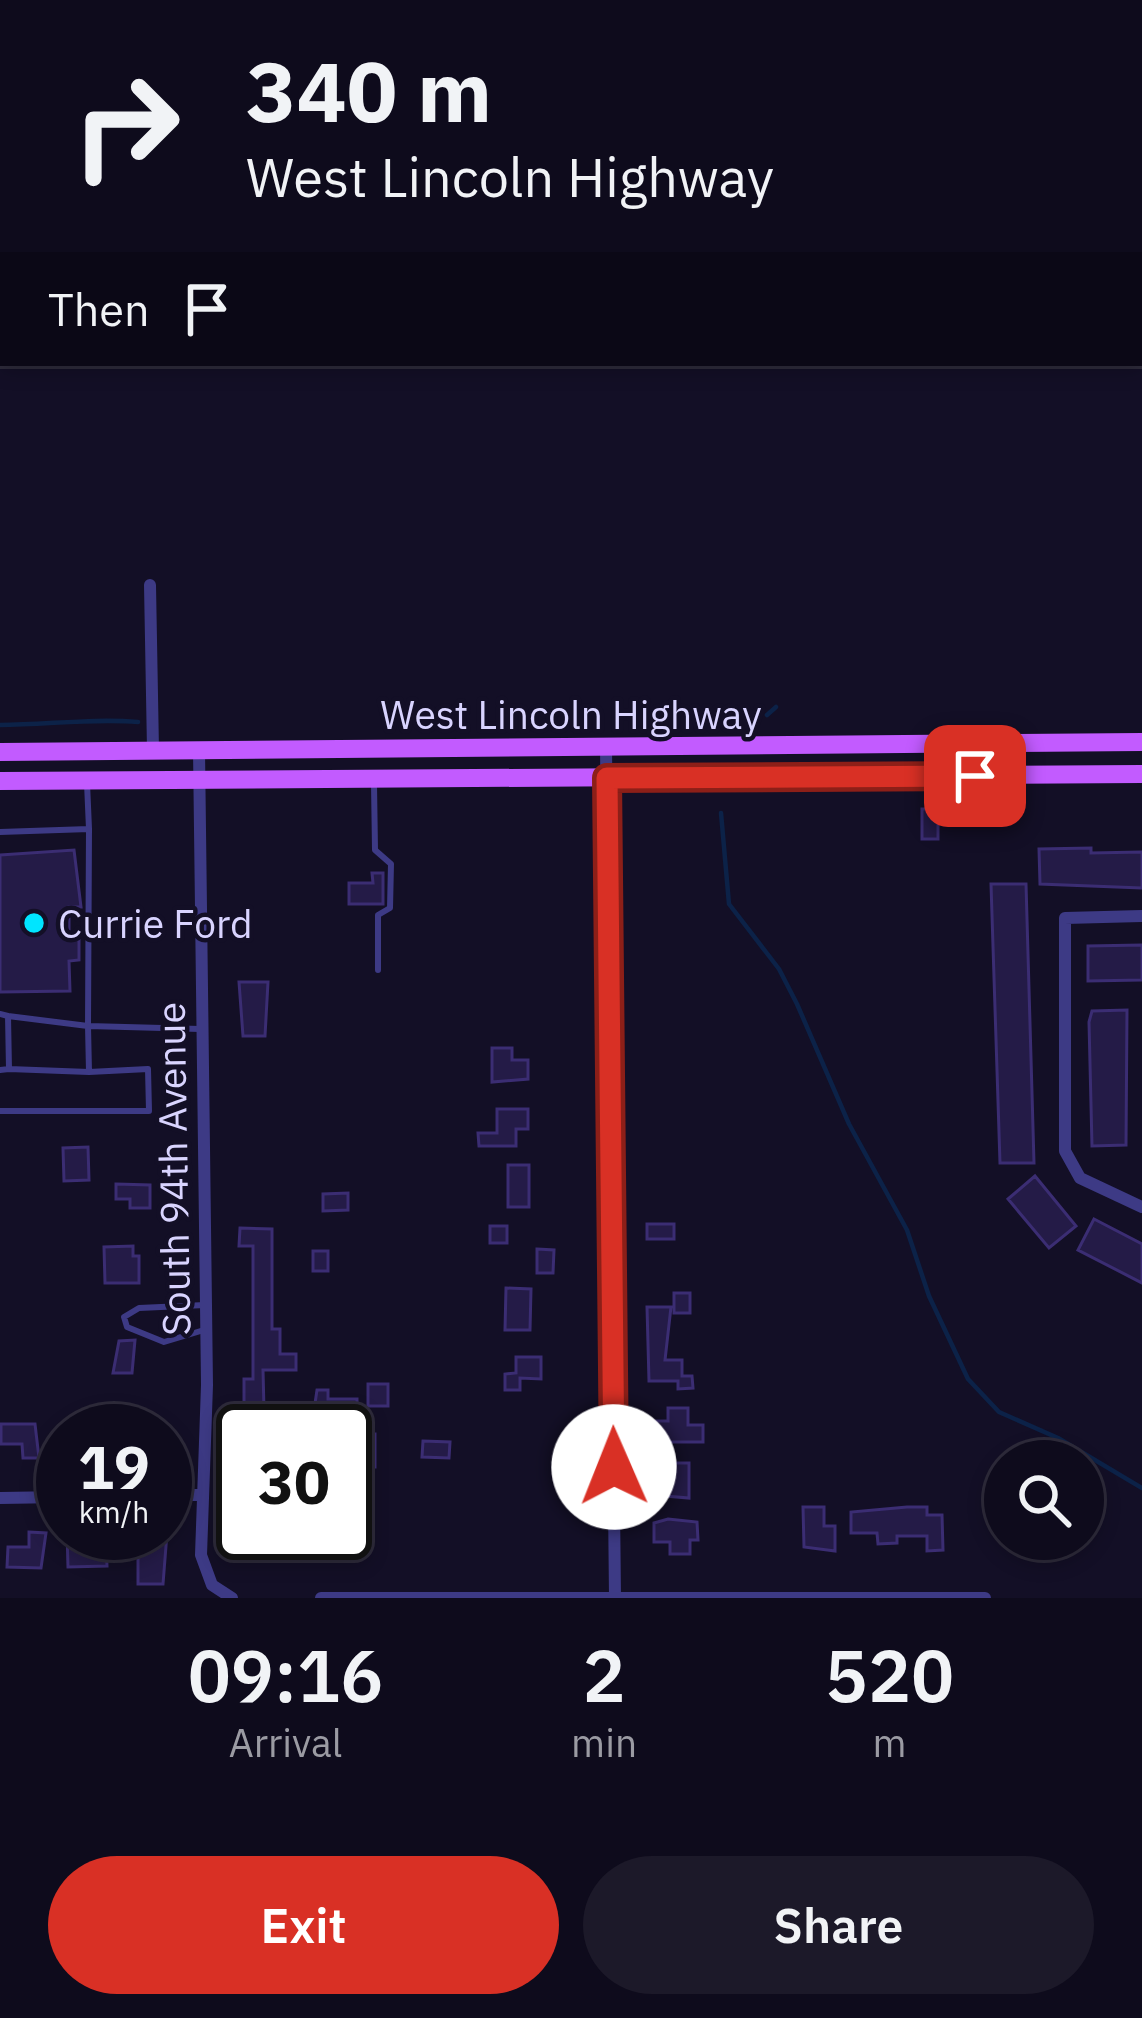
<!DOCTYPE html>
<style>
:root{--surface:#0e0b1c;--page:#1c1929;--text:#f1f3f6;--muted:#9b9ba3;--line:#2e2b3b;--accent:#d93025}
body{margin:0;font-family:"IBM Plex Sans",sans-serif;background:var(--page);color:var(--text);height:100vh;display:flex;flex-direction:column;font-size:45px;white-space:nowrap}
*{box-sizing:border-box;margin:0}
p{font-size:39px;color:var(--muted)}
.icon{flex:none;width:66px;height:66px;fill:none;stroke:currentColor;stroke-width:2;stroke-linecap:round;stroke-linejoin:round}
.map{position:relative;height:1598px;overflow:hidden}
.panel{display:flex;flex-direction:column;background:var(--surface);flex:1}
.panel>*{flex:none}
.guide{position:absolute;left:0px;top:0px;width:1143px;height:366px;box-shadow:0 6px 18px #0003,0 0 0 3px var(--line);background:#0e0b1c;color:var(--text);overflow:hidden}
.fabs{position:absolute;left:984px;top:1440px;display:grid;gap:24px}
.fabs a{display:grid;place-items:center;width:120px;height:120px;border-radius:50%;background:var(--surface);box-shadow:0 6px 18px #0003,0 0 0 3px var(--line);font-size:60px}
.speed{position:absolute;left:36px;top:1404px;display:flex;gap:24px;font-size:60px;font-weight:700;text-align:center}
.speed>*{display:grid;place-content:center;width:156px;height:156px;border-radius:50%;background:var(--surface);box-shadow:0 6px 18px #0003,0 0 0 3px var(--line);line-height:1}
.speed small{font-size:30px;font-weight:400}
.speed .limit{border:6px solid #111;border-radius:18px;background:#fff;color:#111}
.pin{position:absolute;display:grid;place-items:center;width:102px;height:102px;color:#fff;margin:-51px;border-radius:24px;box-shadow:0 6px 18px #0006}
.me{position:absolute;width:132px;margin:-66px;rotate:359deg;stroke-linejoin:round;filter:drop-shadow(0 0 9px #0008)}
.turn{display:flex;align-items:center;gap:42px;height:252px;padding:0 48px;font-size:54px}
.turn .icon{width:156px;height:156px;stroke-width:2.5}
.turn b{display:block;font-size:84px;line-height:102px}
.then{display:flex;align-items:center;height:114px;padding:0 48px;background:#0003;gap:24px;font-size:45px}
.eta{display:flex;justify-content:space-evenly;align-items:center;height:204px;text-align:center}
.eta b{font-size:72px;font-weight:600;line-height:84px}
.action{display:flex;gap:24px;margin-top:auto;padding:24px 48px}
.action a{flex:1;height:138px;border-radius:72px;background:var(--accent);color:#fff;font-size:48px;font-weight:600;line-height:138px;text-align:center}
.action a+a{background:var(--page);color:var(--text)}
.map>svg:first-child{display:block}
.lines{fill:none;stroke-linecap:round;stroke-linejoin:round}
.stream{stroke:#0c2248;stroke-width:4.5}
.building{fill:#241b47;stroke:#3b2d73;stroke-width:3}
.lane{stroke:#3d3a85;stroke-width:6}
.street{stroke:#3d3a85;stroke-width:12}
.primary{stroke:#c25bff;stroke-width:18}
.route-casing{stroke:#8d1f18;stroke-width:30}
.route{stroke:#d93025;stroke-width:21}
.poi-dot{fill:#00e5ff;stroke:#130f26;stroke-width:4.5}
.labels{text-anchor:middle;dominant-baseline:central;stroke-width:9;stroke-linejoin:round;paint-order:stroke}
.street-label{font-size:39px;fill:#d9d4ff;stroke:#130f26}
.poi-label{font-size:39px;fill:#d9d4ff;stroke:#130f26;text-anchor:start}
</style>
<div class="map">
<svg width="1142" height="1598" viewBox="0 0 1142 1598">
<rect width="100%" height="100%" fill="#130f26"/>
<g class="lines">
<path class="stream" d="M 767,715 L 776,707
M 0,725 C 47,725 91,718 138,722
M 721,813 L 729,904 L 779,969 L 797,1004 L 849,1124 L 907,1230 L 929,1296 L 968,1379 L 999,1412 L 1058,1438 L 1142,1488"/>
</g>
<path class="building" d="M 922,809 L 938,809 L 938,839 L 922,839 Z
M 1091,848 L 1091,853 L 1142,852 L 1142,888 L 1040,884 L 1039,849 Z
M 74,850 L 81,907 L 69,907 L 69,939 L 79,939 L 79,960 L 69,961 L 70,991 L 0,992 L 0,855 Z
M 372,873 L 383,873 L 383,904 L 349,904 L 349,883 L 373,883 Z
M 991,884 L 1026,884 L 1034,1163 L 1000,1163 Z
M 1142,945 L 1142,980 L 1088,981 L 1088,946 Z
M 239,982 L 268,982 L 265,1036 L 243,1036 Z
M 1127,1010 L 1126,1145 L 1092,1146 L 1089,1022 L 1092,1011 Z
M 492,1048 L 512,1048 L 512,1060 L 528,1060 L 528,1079 L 492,1082 Z
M 497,1109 L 528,1109 L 528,1129 L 516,1129 L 516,1146 L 479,1146 L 478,1133 L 497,1133 Z
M 88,1147 L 89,1180 L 64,1181 L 63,1148 Z
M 508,1165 L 529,1165 L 529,1207 L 508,1207 Z
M 1035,1176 L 1076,1226 L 1049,1248 L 1008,1199 Z
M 116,1184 L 150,1185 L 150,1208 L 130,1208 L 130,1199 L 116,1199 Z
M 348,1193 L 348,1210 L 323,1211 L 323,1194 Z
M 1094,1219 L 1142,1244 L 1142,1283 L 1078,1250 Z
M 647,1224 L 674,1224 L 674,1239 L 647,1239 Z
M 490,1226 L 507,1226 L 507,1243 L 490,1243 Z
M 240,1228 L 272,1229 L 272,1329 L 280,1329 L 280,1354 L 296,1354 L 296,1370 L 263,1370 L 264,1410 L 244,1411 L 244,1379 L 253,1379 L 253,1246 L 239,1246 Z
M 133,1246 L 133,1256 L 139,1256 L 139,1283 L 105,1283 L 104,1247 Z
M 537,1249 L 554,1250 L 553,1273 L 537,1273 Z
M 313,1251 L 328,1251 L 328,1271 L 313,1271 Z
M 506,1288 L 531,1289 L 530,1330 L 505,1330 Z
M 674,1293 L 690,1293 L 690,1313 L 674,1313 Z
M 647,1307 L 671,1307 L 665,1360 L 682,1360 L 682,1376 L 692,1376 L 693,1388 L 678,1389 L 678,1381 L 649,1381 Z
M 135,1340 L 132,1373 L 113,1373 L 119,1341 Z
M 516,1357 L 541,1357 L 541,1379 L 520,1378 L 520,1390 L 505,1390 L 505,1374 L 516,1373 Z
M 368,1384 L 388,1384 L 388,1406 L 368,1406 Z
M 317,1390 L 328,1390 L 328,1399 L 357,1399 L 357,1415 L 313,1417 Z
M 668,1408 L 688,1408 L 688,1425 L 703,1425 L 703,1442 L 653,1442 L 653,1421 L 668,1421 Z
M 1,1424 L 35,1424 L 39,1458 L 23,1458 L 22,1444 L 1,1444 Z
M 352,1434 L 375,1434 L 375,1467 L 352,1467 Z
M 423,1441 L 450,1442 L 449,1458 L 422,1457 Z
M 668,1463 L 689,1463 L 689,1498 L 654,1495 L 654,1476 L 668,1476 Z
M 803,1507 L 824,1507 L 824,1526 L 835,1526 L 835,1551 L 804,1547 Z
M 907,1507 L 927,1507 L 927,1515 L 942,1515 L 943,1550 L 927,1551 L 927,1536 L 897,1536 L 897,1543 L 878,1544 L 877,1533 L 851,1533 L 851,1512 Z
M 668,1519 L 697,1522 L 698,1540 L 690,1540 L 690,1554 L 670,1554 L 670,1542 L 654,1542 L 654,1523 Z
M 29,1532 L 46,1533 L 41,1568 L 7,1567 L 8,1547 L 29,1547 Z
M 67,1533 L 86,1533 L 86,1542 L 106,1542 L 107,1566 L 68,1567 Z
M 138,1533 L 167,1533 L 163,1584 L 138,1584 Z"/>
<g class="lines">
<path class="lane" d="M 374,784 L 375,850 L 391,864 L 390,908 L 378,915 L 378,970
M 89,829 L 88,1026 L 200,1029
M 0,832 L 89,829 L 87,783
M 0,1014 L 8,1016 L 9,1069 L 0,1070
M 9,1069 L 89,1072
M 0,1111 L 149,1111 L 148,1069 L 89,1072 L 88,1026 L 8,1016
M 204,1330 L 164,1342 L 127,1327 L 124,1317 L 139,1308 L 205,1305"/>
<path class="street" d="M 150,585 L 153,750
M 606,746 L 615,1598
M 199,750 L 207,1385 L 201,1555 L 212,1585 L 232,1598
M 1142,916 L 1065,918 L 1065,1151 L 1080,1178 L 1142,1207
M 165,1495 L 201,1495
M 0,1498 L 63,1497
M 321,1598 L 985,1598"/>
<path class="primary" d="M 0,752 L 1142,742
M 0,781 L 1142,774"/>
</g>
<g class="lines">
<defs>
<path id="route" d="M 614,1467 L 607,778 L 975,776"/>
</defs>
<use href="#route" class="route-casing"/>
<use href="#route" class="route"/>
</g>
<circle class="poi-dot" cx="34" cy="923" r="12"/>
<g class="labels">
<g class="street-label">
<text x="571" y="714">West Lincoln Highway</text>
<text transform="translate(173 1169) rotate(-91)">South 94th Avenue</text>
</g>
<g class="poi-label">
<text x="58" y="923">Currie Ford</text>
</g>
</g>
</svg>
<div class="fabs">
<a><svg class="icon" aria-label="search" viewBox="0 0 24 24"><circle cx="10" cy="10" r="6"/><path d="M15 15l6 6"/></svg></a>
</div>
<div class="speed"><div>19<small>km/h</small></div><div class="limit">30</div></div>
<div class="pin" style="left:975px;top:776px;background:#d93025"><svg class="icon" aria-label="arrive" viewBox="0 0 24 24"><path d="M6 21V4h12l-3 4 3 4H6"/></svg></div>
<svg class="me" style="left:614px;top:1467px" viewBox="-20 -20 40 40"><circle r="19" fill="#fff"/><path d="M0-13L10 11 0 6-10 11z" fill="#d93025"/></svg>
<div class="guide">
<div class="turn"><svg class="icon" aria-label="right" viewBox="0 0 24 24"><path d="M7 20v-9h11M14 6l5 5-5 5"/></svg><div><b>340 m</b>West Lincoln Highway</div></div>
<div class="then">Then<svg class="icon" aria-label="arrive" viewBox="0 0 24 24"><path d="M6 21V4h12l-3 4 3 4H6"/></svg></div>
</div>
</div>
<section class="panel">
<div class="eta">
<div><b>09:16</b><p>Arrival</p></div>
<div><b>2</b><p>min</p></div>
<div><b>520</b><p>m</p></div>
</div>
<div class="action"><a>Exit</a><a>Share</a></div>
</section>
